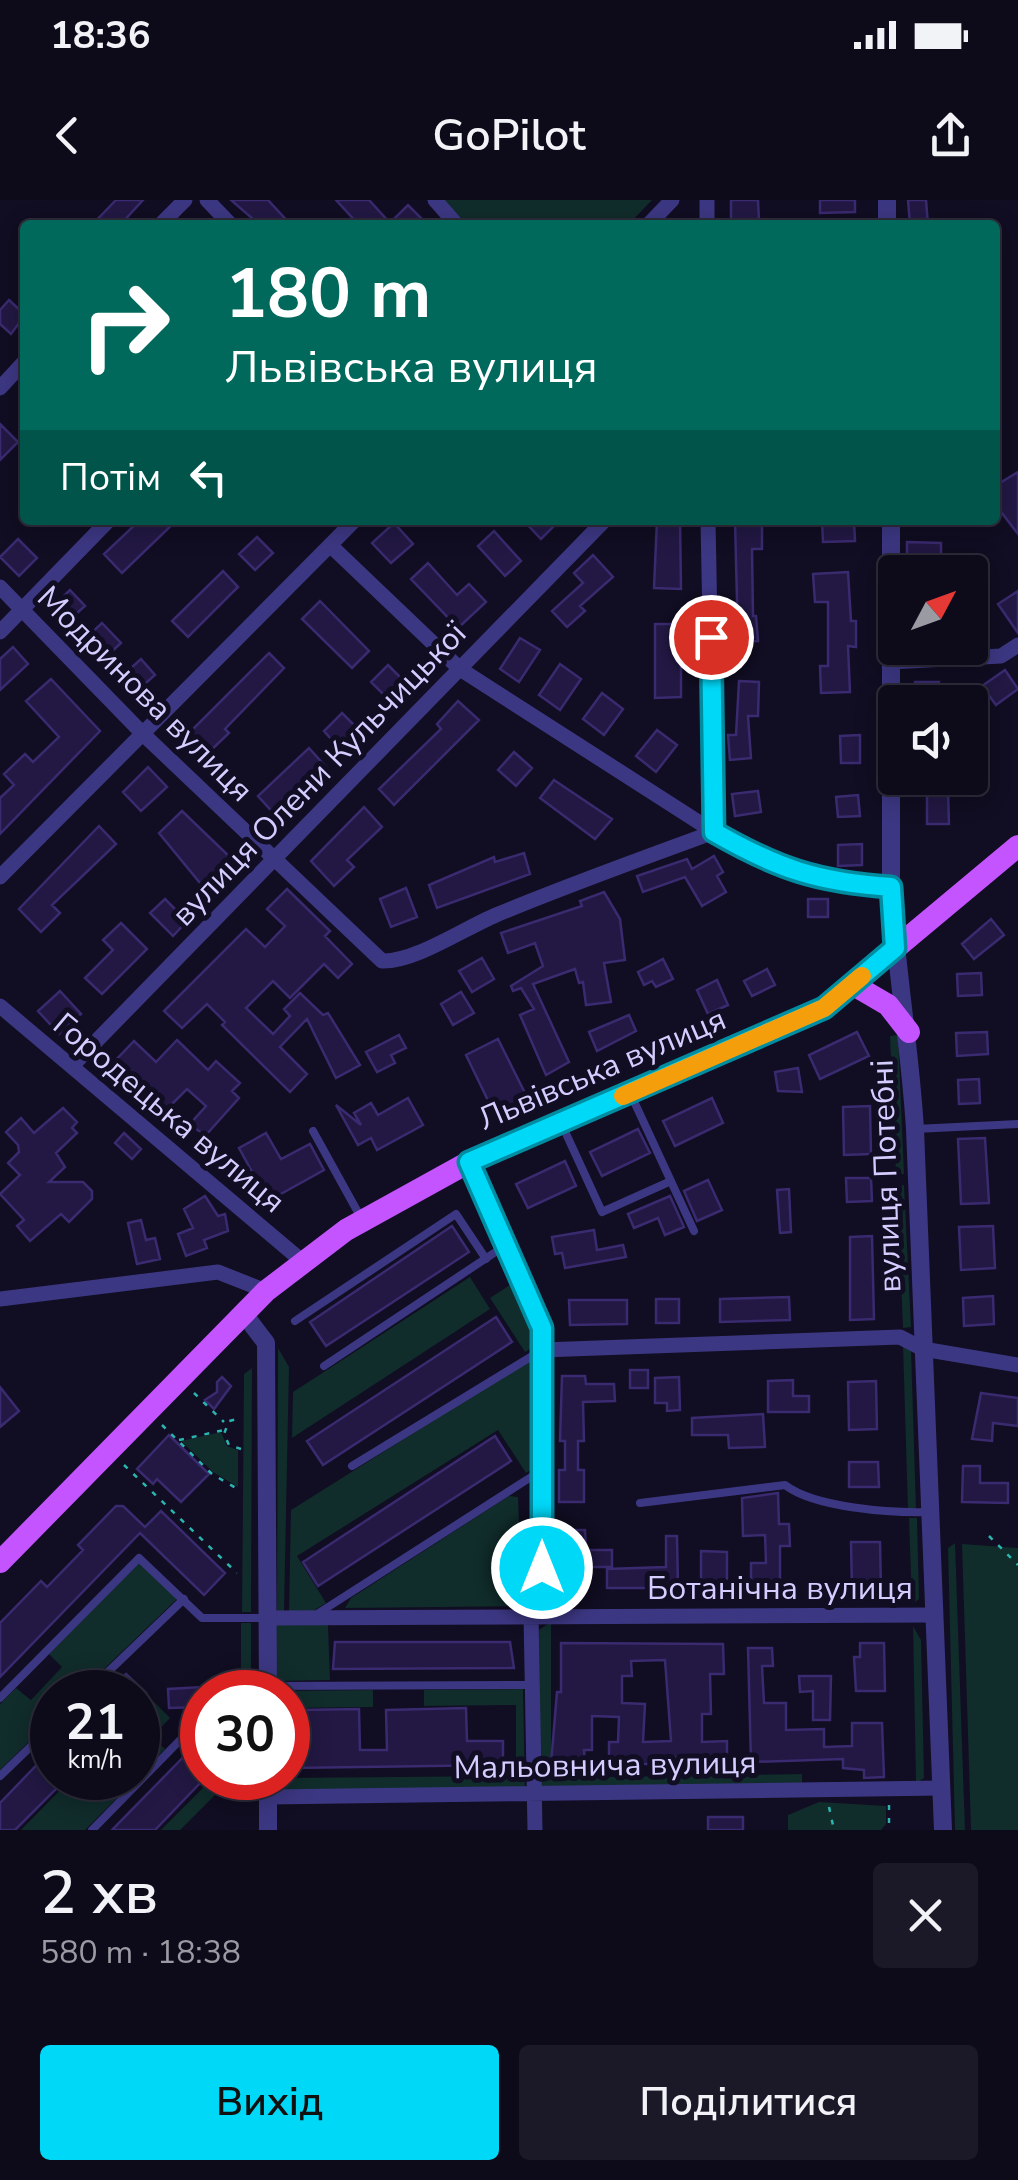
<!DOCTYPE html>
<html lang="uk">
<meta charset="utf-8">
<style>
:root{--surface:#0d0a1a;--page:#1b1827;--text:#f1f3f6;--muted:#9a9aa2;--line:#2d2b39;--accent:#00d8f8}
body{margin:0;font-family:"Nunito Sans",sans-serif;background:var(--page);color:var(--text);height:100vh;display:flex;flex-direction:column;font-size:38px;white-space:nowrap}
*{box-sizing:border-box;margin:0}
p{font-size:32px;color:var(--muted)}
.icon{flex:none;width:55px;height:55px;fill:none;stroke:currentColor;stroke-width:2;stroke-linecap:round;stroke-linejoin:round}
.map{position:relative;height:1630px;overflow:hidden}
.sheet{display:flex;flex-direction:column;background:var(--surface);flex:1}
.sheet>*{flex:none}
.banner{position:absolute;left:20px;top:20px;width:980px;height:305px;border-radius:10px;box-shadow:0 5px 25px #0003,0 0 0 2px var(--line);background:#00695c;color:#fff;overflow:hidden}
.needle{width:65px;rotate:49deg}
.buttons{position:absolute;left:878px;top:355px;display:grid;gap:20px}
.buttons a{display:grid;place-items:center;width:110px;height:110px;border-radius:10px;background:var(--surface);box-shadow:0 5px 25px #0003,0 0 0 2px var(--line);font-size:50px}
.speed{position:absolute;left:30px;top:1470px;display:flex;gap:20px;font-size:50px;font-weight:700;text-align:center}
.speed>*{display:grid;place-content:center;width:130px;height:130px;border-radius:50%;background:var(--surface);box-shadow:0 5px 25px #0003,0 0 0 2px var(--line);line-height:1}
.speed small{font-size:25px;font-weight:400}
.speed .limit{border:15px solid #d22;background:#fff;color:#111}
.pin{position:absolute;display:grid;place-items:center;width:85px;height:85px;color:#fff;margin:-42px;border:5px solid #fff;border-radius:50%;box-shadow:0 2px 10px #0007}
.me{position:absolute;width:110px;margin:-55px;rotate:0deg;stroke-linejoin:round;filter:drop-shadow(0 0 8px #0008)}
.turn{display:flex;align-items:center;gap:35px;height:210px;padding:0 40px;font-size:45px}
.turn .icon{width:130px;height:130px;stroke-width:2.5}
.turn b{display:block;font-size:70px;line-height:85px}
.then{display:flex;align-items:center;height:95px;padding:0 40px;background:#0003;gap:20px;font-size:38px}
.round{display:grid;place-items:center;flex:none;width:105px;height:105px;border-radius:10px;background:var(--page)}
.summary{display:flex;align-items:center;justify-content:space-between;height:170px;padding:0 40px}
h1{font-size:60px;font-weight:600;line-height:75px}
.button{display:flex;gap:20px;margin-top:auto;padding:20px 40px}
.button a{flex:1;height:115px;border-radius:10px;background:var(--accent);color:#111;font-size:40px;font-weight:600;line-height:115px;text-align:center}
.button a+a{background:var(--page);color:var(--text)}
.status{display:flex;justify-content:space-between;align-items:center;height:70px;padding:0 50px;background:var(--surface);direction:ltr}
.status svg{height:28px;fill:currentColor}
header{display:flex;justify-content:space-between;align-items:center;height:130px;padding:0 40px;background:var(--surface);font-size:45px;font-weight:600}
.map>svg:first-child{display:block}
.green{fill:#102c2b}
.building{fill:#221843;stroke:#3a2a6f;stroke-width:2.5;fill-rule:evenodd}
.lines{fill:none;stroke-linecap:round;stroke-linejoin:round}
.path{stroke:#2bb5b1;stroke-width:2.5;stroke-dasharray:5 8;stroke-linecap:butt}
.service{stroke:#3c3782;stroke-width:8}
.minor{stroke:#3c3782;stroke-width:15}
.tertiary{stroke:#3c3782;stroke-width:18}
.primary{stroke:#c454ff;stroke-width:22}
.route-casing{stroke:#008ca1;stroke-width:25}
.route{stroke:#00d8f8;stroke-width:18}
.slow{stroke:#f59e0b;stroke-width:18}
.labels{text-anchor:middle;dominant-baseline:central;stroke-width:10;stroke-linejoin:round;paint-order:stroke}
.street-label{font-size:32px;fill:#d4cdff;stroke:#110d22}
</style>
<div class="status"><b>18:36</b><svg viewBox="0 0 49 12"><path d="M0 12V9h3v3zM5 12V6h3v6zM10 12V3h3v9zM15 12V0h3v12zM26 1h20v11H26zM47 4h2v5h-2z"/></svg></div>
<header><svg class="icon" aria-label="back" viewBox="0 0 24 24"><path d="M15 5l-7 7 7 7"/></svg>GoPilot<svg class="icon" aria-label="share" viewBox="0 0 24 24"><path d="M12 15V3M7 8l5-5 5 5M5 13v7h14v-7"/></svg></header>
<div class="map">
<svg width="1018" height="1630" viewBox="0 0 1018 1630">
<rect width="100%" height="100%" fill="#110d22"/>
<path class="green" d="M 443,0 L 652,0 L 628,25 L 468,25 Z
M 898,835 L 904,974 L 896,975 L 890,836 Z
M 904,985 L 911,1127 L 903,1128 L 897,986 Z
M 470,1077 L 490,1109 L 292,1238 L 293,1192 Z
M 516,1081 L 538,1129 L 538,1144 L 525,1152 L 490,1098 Z
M 903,1145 L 911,1149 L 916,1309 L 908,1310 Z
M 278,1148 L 289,1167 L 284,1411 L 277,1411 Z
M 538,1155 L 537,1266 L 526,1273 L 498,1230 L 297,1356 L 326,1403 L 313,1411 L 289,1411 L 291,1310 Z
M 252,1168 L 251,1412 L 242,1412 L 244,1174 Z
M 221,1232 L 227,1246 L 238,1250 L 238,1287 L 213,1272 L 181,1241 Z
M 509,1296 L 518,1297 L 522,1406 L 345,1408 L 351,1398 Z
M 909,1318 L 917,1318 L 919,1399 L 912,1404 Z
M 955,1343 L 965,1630 L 955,1630 L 948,1348 Z
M 962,1344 L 1018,1348 L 1018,1630 L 971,1630 Z
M 139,1363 L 178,1398 L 80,1492 L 52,1492 L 52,1519 L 0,1570 L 0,1504 L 16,1488 L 31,1500 L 62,1467 L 49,1454 Z
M 551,1422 L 551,1578 L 802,1574 L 802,1584 L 540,1588 L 539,1430 Z
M 241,1423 L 251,1423 L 251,1492 L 241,1492 Z
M 274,1425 L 328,1425 L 330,1480 L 275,1481 Z
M 913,1426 L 921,1440 L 924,1578 L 916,1583 Z
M 523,1489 L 525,1588 L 277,1592 L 277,1578 L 516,1576 L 516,1505 L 424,1506 L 424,1490 Z
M 373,1490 L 373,1507 L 288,1508 L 288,1492 L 275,1491 Z
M 150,1498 L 170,1518 L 152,1537 L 165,1549 L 138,1577 L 138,1511 Z
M 72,1578 L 137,1578 L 85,1630 L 21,1630 Z
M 213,1578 L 232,1578 L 180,1630 L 161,1630 Z
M 819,1602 L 886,1606 L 886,1624 L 881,1630 L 788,1630 L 788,1615 Z"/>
<path class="building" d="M 116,0 L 143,0 L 120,25 L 92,25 Z
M 231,0 L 268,0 L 291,25 L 260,25 Z
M 336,0 L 369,0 L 390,23 L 408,5 L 428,25 L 359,25 Z
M 731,0 L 758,0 L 759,21 L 731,21 Z
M 820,0 L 855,0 L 855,12 L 820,13 Z
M 908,0 L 926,0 L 928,25 L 910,25 Z
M 9,100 L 25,115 L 11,134 L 0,124 L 0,110 Z
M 0,224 L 18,242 L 0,260 Z
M 1018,272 L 1018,334 L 995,304 L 995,286 Z
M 140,320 L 177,320 L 122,373 L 104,354 Z
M 523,320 L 560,320 L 541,339 Z
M 657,320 L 680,320 L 681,389 L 654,388 Z
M 735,320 L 762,320 L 762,349 L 752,349 L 753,416 L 756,416 L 758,441 L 738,442 Z
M 822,320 L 854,320 L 855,341 L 823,342 Z
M 394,323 L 413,344 L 391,363 L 372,343 Z
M 494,331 L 521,361 L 505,376 L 478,346 Z
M 257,337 L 273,353 L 255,370 L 239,354 Z
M 18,339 L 37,358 L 19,376 L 0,357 Z
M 907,342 L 941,343 L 941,370 L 907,369 Z
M 593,355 L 613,377 L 580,406 L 585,411 L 567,427 L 552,411 L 583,383 L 574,373 Z
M 428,363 L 457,395 L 469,384 L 486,402 L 458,428 L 411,379 Z
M 223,371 L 238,387 L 188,437 L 172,421 Z
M 848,372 L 851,421 L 856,421 L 856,447 L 848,446 L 850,492 L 821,493 L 820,466 L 828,466 L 828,402 L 815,402 L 813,374 Z
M 70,390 L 85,406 L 66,423 L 52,407 Z
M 1018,391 L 1018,433 L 998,404 Z
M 320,401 L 369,451 L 352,468 L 302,419 Z
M 102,423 L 121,443 L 106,457 L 87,437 Z
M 655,424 L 681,424 L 681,497 L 655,498 Z
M 520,438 L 540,450 L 519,482 L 500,469 Z
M 13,447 L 28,464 L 0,490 L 0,459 Z
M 269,453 L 284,468 L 225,529 L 229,533 L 206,555 L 187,535 Z
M 141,459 L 155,475 L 137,491 L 123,475 Z
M 560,464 L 581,479 L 560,510 L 539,495 Z
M 388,465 L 404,481 L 387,498 L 371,482 Z
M 1005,470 L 1018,489 L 996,505 L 982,486 Z
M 51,479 L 100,531 L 0,634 L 0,598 L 14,585 L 4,574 L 25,554 L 33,562 L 59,537 L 26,501 Z
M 739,481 L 759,482 L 758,516 L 748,516 L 751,558 L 730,560 L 728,535 L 736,535 Z
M 915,482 L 939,482 L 939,502 L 915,502 Z
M 602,493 L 623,509 L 604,535 L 583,519 Z
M 458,501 L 479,520 L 394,605 L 379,589 L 441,529 L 437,524 Z
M 342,513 L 359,530 L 340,549 L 324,531 Z
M 657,530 L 677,545 L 656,572 L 636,556 Z
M 860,535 L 860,563 L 841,563 L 840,536 Z
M 309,548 L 326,567 L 276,616 L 258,596 Z
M 514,552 L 532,568 L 516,586 L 498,570 Z
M 148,567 L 167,587 L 141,611 L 123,592 Z
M 554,580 L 612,619 L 595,639 L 540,598 Z
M 927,590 L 948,590 L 949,624 L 927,624 Z
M 758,591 L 761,612 L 735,616 L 732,594 Z
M 858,595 L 860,616 L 838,617 L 836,597 Z
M 364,607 L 382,627 L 347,660 L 354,667 L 334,686 L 311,661 Z
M 182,611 L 233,660 L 205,689 L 159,633 Z
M 99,626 L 116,644 L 52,705 L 60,713 L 41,732 L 19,709 Z
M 862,644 L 862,665 L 838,666 L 838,645 Z
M 524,653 L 530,674 L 437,708 L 429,685 L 494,657 L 495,662 Z
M 714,656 L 723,672 L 717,676 L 726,692 L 702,706 L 685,677 L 643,692 L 637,676 L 687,659 L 692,669 Z
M 406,688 L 417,717 L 391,727 L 380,699 Z
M 287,689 L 330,731 L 325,736 L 352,764 L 338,778 L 324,764 L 290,798 L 273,781 L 246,808 L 273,834 L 290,816 L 284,809 L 300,793 L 323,815 L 328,813 L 360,865 L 336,878 L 307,819 L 280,847 L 307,874 L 290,892 L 222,825 L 225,822 L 207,804 L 182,828 L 164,811 L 246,729 L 265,747 L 285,726 L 267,709 Z
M 604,692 L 620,719 L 625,760 L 604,763 L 611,802 L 586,805 L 583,782 L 579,783 L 575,769 L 533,784 L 569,862 L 546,875 L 520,815 L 534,809 L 521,788 L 513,791 L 511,786 L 543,766 L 535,743 L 508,753 L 501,733 L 582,706 L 580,701 Z
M 165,699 L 187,721 L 173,736 L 150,713 Z
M 808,699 L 828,699 L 828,717 L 808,717 Z
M 991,719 L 1004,735 L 974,759 L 962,744 Z
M 121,723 L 147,749 L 102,794 L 85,778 L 113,750 L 103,740 Z
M 482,758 L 494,779 L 472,792 L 459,771 Z
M 663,759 L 673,779 L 656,787 L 652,781 L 644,785 L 638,772 Z
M 767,769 L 775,785 L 752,796 L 744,781 Z
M 981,773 L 982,795 L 958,796 L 957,774 Z
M 717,780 L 728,805 L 708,814 L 697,790 Z
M 60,791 L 81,814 L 59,834 L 38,811 Z
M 461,792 L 474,813 L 453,825 L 441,804 Z
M 629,815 L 636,831 L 597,851 L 589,832 Z
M 857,832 L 869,856 L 820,879 L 809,855 Z
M 987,832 L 988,854 L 957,856 L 956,833 Z
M 399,835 L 406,848 L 391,855 L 395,863 L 377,872 L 366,852 Z
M 498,839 L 529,901 L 496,917 L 466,855 Z
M 177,840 L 208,870 L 216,861 L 240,883 L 232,891 L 239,898 L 206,935 L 189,925 L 206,906 L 187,889 L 168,908 L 187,924 L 177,935 L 139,900 L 145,893 L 113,863 L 134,841 L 156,862 Z
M 798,868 L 802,892 L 778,891 L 775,872 Z
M 979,879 L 980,903 L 959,904 L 958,880 Z
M 408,898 L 423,925 L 377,950 L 371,938 L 358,945 L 336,905 L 361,925 L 354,913 L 371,903 L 378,915 Z
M 712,898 L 723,923 L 675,946 L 663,921 Z
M 870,906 L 871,954 L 844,955 L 843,907 Z
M 63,908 L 77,922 L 72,928 L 77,933 L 56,953 L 65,967 L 49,982 L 83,982 L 92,991 L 92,999 L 69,1022 L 61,1014 L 30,1041 L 17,1026 L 24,1020 L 0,994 L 20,975 L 8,963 L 19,952 L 18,945 L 6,932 L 21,918 L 34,933 Z
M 638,929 L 650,953 L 602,976 L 590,952 Z
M 124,933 L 141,949 L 132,959 L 115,943 Z
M 266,933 L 281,959 L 310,944 L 324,970 L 279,995 L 262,990 L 239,948 Z
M 985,938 L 989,1003 L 961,1004 L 958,939 Z
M 565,961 L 576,986 L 528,1008 L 516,984 Z
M 846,978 L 871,978 L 872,1001 L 847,1002 Z
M 708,980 L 722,1010 L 697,1021 L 684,991 Z
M 789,989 L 791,1032 L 780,1033 L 777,990 Z
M 205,996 L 218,1016 L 225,1014 L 228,1031 L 204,1040 L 207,1048 L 186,1056 L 178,1034 L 193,1028 L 184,1009 Z
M 670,996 L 684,1027 L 665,1035 L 658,1018 L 634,1028 L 628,1014 Z
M 141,1020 L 146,1040 L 155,1038 L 160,1059 L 137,1064 L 128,1023 Z
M 452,1026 L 469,1052 L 326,1146 L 310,1122 Z
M 993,1026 L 995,1068 L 961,1070 L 959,1027 Z
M 594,1030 L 597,1050 L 623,1045 L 626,1057 L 565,1068 L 562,1053 L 555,1054 L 552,1037 Z
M 872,1036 L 874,1119 L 850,1120 L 850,1037 Z
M 993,1096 L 994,1124 L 964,1126 L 963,1098 Z
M 789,1097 L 790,1120 L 720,1122 L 720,1099 Z
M 656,1099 L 679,1099 L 679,1123 L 656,1123 Z
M 569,1100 L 627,1100 L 627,1124 L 570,1125 Z
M 496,1117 L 512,1142 L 323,1265 L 307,1241 Z
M 630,1170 L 648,1170 L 648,1188 L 630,1188 Z
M 562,1176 L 585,1176 L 586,1184 L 614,1184 L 615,1201 L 583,1202 L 584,1241 L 578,1241 L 578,1270 L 584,1270 L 584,1302 L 559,1302 L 559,1270 L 565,1270 L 565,1241 L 560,1241 Z
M 222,1177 L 231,1186 L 214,1209 L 205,1200 L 217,1192 L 217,1182 Z
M 679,1177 L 680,1210 L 667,1211 L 667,1203 L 655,1203 L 655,1178 Z
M 793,1180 L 793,1196 L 809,1196 L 809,1212 L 768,1212 L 768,1181 Z
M 876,1181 L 877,1229 L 849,1230 L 848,1182 Z
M 0,1187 L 19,1211 L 0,1227 Z
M 981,1193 L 1018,1198 L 1018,1226 L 993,1223 L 992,1241 L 972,1239 Z
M 763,1214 L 765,1247 L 729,1248 L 728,1235 L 692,1235 L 692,1218 Z
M 169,1235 L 209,1274 L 181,1302 L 157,1279 L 153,1284 L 137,1269 Z
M 495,1236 L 511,1261 L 318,1386 L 303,1362 Z
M 849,1262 L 878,1262 L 879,1287 L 849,1287 Z
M 963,1266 L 980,1266 L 980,1283 L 1008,1283 L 1008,1303 L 962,1302 Z
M 778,1293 L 779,1324 L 789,1324 L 790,1346 L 780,1346 L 780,1387 L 751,1388 L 751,1363 L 766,1363 L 765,1335 L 743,1336 L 742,1298 Z
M 116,1306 L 123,1306 L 145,1327 L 161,1311 L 225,1373 L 204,1395 L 140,1333 L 0,1477 L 0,1423 L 41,1381 L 47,1387 L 83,1350 L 78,1345 Z
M 553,1330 L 585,1330 L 586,1350 L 612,1350 L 612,1367 L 583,1367 L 583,1386 L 553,1387 Z
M 666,1336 L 677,1336 L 678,1388 L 607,1388 L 607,1369 L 666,1367 Z
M 851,1342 L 880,1342 L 881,1391 L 852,1391 Z
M 701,1351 L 727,1352 L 727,1388 L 701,1388 Z
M 335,1442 L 510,1442 L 514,1468 L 333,1469 Z
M 561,1443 L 723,1444 L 724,1474 L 710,1474 L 711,1514 L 702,1514 L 702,1542 L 727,1541 L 727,1563 L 702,1563 L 701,1557 L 676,1557 L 676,1564 L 609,1564 L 609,1542 L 618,1542 L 619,1517 L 592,1516 L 592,1550 L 584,1550 L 585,1565 L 551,1564 L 557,1492 L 561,1492 ZM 665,1460 L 671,1541 L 643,1542 L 645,1504 L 622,1503 L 622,1476 L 632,1476 L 631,1461 Z
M 860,1443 L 884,1443 L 885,1491 L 856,1491 L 854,1457 L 860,1457 Z
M 748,1448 L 772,1448 L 773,1466 L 762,1466 L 764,1503 L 786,1503 L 786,1530 L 824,1529 L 824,1547 L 852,1546 L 852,1523 L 882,1523 L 884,1577 L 864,1578 L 864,1570 L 843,1568 L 843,1559 L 751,1562 Z
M 126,1474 L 145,1492 L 108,1492 Z
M 799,1476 L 831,1476 L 830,1520 L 813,1520 L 813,1491 L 800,1492 Z
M 202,1487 L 202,1507 L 169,1508 L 168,1489 Z
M 466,1508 L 467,1541 L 503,1541 L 503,1565 L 291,1568 L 292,1541 L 300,1541 L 300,1510 L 359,1509 L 360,1550 L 387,1550 L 386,1510 Z
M 202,1538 L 202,1581 L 155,1630 L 112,1630 Z
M 52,1549 L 52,1578 L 67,1578 L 15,1630 L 0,1630 L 0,1603 Z
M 708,1617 L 743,1617 L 743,1630 L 708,1630 Z"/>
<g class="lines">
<path class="path" d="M 194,1193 L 224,1222
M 162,1225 L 212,1274 L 241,1291
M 179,1240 L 224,1230
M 241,1249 L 229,1245 L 224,1234 L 229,1221 L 242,1218
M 124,1265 L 237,1373
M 989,1336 L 1018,1365
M 889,1605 L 889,1630
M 829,1607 L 834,1630"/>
<path class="service" d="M 632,897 L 694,1031
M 563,927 L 602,1012 L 671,981
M 915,929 L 1018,924
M 313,931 L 360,1016
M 295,1121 L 456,1014 L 486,1059
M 324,1166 L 506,1045
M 352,1266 L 542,1150
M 640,1303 L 785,1285 C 815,1308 891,1313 929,1312
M 314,1416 L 542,1270
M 268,1486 L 533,1485
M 87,1492 L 184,1399
M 0,1498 L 139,1358 L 202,1418 L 267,1418
M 0,1576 L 52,1526
M 92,1630 L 188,1532"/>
<path class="minor" d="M 207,0 L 231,25
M 435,0 L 457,25
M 707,0 L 707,25
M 160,25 L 185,0
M 648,25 L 672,0
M 0,188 L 25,161
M 330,345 L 460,469 L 714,632 L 789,671 L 832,683 L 891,687
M 0,387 L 144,535 L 382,761 C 415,762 463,729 496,715 C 568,685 641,659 714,632 L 708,320
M 0,432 L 109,320
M 891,462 L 1001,456 L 1018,445
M 0,677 L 355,320
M 0,806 L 302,1061
M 72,866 L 605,320
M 469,962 L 542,1128 L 542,1401 L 531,1415 L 535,1630
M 0,1099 L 218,1072 L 266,1091
M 542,1150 L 900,1137 L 923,1149 L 1018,1165
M 268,1418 L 933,1415
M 268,1597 L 942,1588"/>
<path class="tertiary" d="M 887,0 L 887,25
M 891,320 L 891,687 C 896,768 910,848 915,929 L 943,1630
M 244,1114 L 266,1143 L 268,1492
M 268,1630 L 268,1578"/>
<path class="primary" d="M 852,784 L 888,805 L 909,832
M 0,1362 L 266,1091 L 346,1030 L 469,962 L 824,808 L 1018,646"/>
</g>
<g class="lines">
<defs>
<path id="route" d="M 542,1368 L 542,1128 L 469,962 L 824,808 L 895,748 L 891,687 C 818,682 778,669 714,632 L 711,437"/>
</defs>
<use href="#route" class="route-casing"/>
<use href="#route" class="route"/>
<path class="slow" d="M 623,896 L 824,808 L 862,776"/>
</g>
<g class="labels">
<g class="street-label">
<text transform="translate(145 494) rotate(45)">Модринова вулиця</text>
<text transform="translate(319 574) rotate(-46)">вулиця Олени Кульчицької</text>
<text transform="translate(602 869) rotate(-23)">Львівська вулиця</text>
<text transform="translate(169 913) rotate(40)">Городецька вулиця</text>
<text transform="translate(886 976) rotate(-92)">вулиця Потебні</text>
<text x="780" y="1388">Ботанічна вулиця</text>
<text transform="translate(605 1565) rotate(-1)">Мальовнича вулиця</text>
</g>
</g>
</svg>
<div class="buttons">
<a><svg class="needle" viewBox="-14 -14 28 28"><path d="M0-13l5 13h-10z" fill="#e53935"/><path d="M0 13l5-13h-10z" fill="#9a9aa2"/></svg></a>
<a><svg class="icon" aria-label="sound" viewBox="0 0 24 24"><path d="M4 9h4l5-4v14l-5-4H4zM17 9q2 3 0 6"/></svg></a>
</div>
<div class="speed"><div>21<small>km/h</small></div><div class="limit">30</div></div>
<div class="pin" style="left:711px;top:437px;background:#d93025"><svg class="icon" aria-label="arrive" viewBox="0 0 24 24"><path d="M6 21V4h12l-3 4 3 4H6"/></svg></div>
<svg class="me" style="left:542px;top:1368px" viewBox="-20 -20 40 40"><circle r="17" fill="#00d8f8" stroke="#fff" stroke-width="3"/><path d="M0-11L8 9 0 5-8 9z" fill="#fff"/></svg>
<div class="banner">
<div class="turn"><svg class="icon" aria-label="right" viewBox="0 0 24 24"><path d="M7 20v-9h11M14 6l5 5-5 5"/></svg><div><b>180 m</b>Львівська вулиця</div></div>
<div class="then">Потім<svg class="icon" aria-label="left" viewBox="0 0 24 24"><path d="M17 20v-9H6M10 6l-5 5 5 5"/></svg></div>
</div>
</div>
<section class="sheet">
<div class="summary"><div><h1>2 хв</h1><p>580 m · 18:38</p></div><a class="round"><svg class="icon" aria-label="close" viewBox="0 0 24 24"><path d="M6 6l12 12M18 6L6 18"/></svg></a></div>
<div class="button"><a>Вихід</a><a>Поділитися</a></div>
</section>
